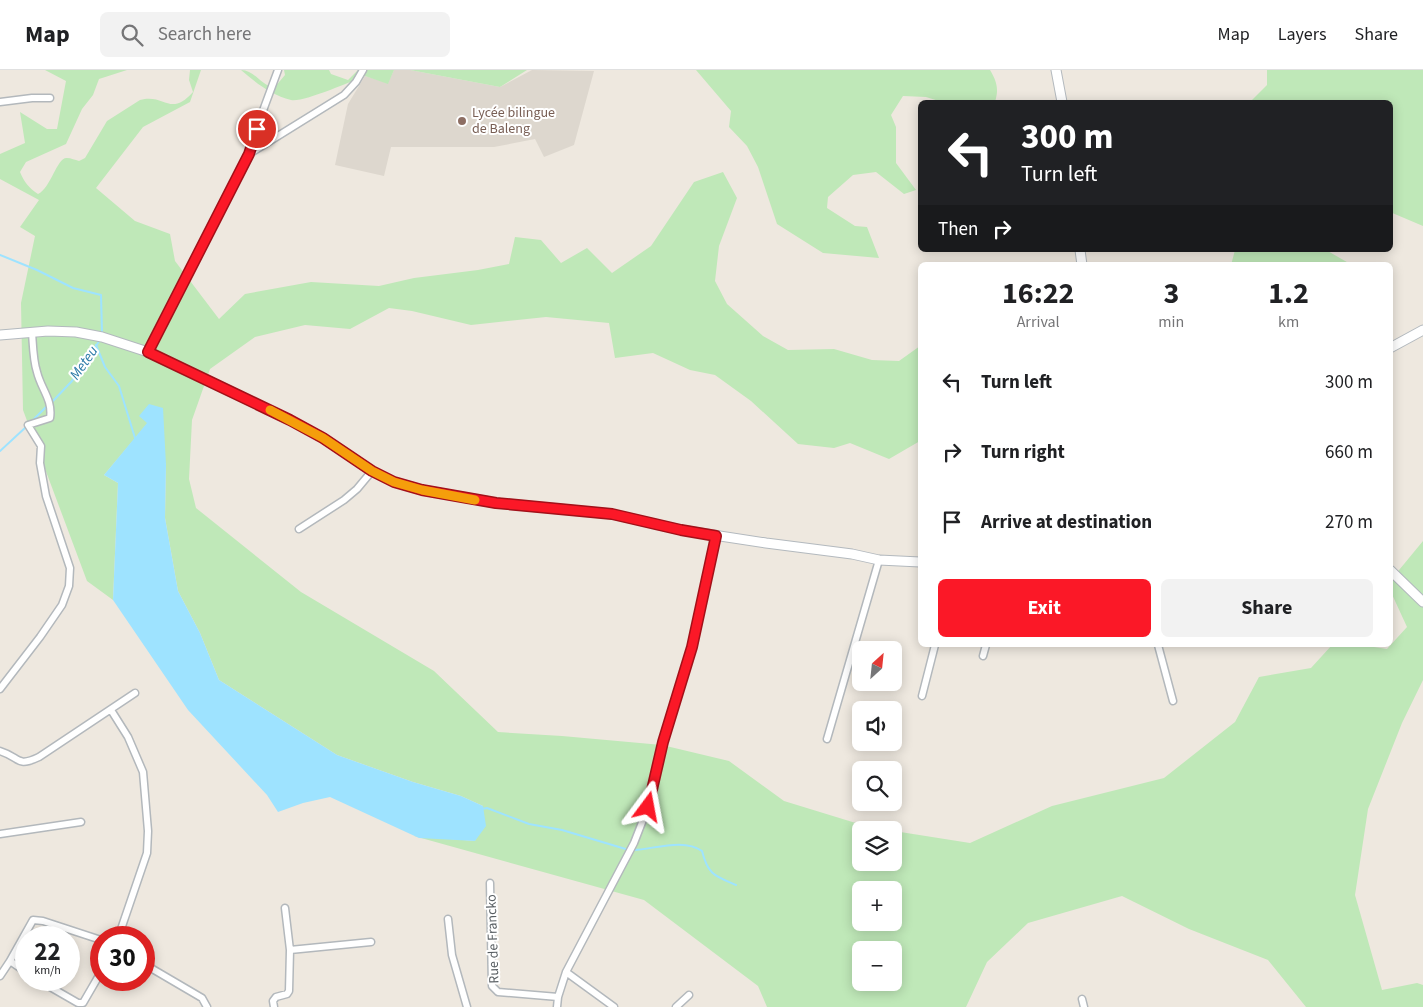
<!DOCTYPE html>
<meta charset="utf-8">
<style>
:root{--surface:#fff;--page:#f2f2f2;--text:#202124;--muted:#757577;--line:#e0e0e0;--accent:#fb1827}
body{margin:0;font-family:"Source Sans 3",sans-serif;background:var(--page);color:var(--text);height:100vh;display:flex;flex-direction:column;font-size:19px;white-space:nowrap}
*{box-sizing:border-box;margin:0}
p{font-size:16px;color:var(--muted)}
.icon{flex:none;width:28px;height:28px;fill:none;stroke:currentColor;stroke-width:2;stroke-linecap:round;stroke-linejoin:round}
.map{position:relative;flex:1;overflow:hidden}
.panel{position:absolute;left:918px;top:192px;width:475px;height:385px;display:flex;flex-direction:column;background:var(--surface);border-radius:8px;box-shadow:0 2px 12px #0003}
.panel>*{flex:none}
.banner{position:absolute;left:918px;top:30px;width:475px;height:152px;border-radius:8px;box-shadow:0 2px 12px #0003;background:#202124;color:#fff;overflow:hidden}
.needle{width:32px;rotate:27deg}
.fabs{position:absolute;left:852px;top:571px;display:grid;gap:10px}
.fabs a{display:grid;place-items:center;width:50px;height:50px;border-radius:8px;background:var(--surface);box-shadow:0 2px 12px #0003;font-size:25px}
.speed{position:absolute;left:15px;top:856px;display:flex;gap:10px;font-size:25px;font-weight:700;text-align:center}
.speed>*{display:grid;place-content:center;width:65px;height:65px;border-radius:50%;background:var(--surface);box-shadow:0 2px 12px #0003;line-height:1}
.speed small{font-size:12px;font-weight:400}
.speed .limit{border:8px solid #d22;background:#fff;color:#111}
.pin{position:absolute;display:grid;place-items:center;width:42px;height:42px;color:#fff;margin:-21px;border:2px solid #fff;border-radius:50%;box-shadow:0 1px 5px #0007}
.me{position:absolute;width:55px;margin:-28px;rotate:13deg;stroke-linejoin:round;filter:drop-shadow(0 0 4px #0008)}
.turn{display:flex;align-items:center;gap:18px;height:105px;padding:0 20px;font-size:22px}
.turn .icon{width:65px;height:65px;stroke-width:2.5}
.turn b{display:block;font-size:35px;line-height:42px}
.then{display:flex;align-items:center;height:48px;padding:0 20px;background:#0003;gap:10px;font-size:19px}
.eta{display:flex;justify-content:space-evenly;align-items:center;height:85px;text-align:center}
.eta b{font-size:30px;font-weight:700;line-height:35px}
.button{display:flex;gap:10px;margin-top:auto;padding:10px 20px}
.button a{flex:1;height:58px;border-radius:8px;background:var(--accent);color:#fff;font-size:20px;font-weight:700;line-height:58px;text-align:center}
.button a+a{background:var(--page);color:var(--text)}
ul{padding:0;list-style:none}
li{display:flex;align-items:center;gap:15px;height:70px;padding:0 20px}
li div{flex:1}
li b{display:block;font-size:19px}
li em{font-style:normal}
header{display:flex;align-items:center;gap:30px;box-sizing:border-box;height:70px;padding:0 25px;background:var(--surface);border-bottom:1px solid var(--line)}
header strong{font-size:24px}
nav{display:flex;gap:28px;margin-inline-start:auto;font-size:18px}
.search{width:350px;height:45px;background:var(--page);display:flex;align-items:center;gap:12px;box-sizing:border-box;padding:0 18px;border-radius:8px;color:var(--muted);font-size:19px}
.map>svg:first-child{display:block}
.education{fill:#ddd7ce}
.green{fill:#bfe8b8;fill-rule:evenodd}
.water{fill:#9ee3ff}
.lines{fill:none;stroke-linecap:round;stroke-linejoin:round}
.stream{stroke:#9ee3ff;stroke-width:2}
.street-casing{stroke:#b3b8bc;stroke-width:9}
.secondary-casing{stroke:#b3b9be;stroke-width:11}
.street{stroke:#fff;stroke-width:6}
.secondary{stroke:#fff;stroke-width:9}
.route-casing{stroke:#a31019;stroke-width:12}
.route{stroke:#fb1827;stroke-width:9}
.slow{stroke:#f59e0b;stroke-width:9}
.education-dot{fill:#8d6e63;stroke:#fff;stroke-width:2}
.labels{text-anchor:middle;dominant-baseline:central;stroke-width:4;stroke-linejoin:round;paint-order:stroke}
.education-label{font-size:14px;fill:#785e54;stroke:#fff;text-anchor:start}
.street-label{font-size:14px;fill:#585e62;stroke:#fff}
.water-label{font-size:15px;font-style:italic;fill:#2e7ba8;stroke:#fff}
</style>
<header>
<strong>Map</strong>
<div class="search"><svg class="icon" aria-label="search" viewBox="0 0 24 24"><circle cx="10" cy="10" r="6"/><path d="M15 15l6 6"/></svg>Search here</div>
<nav><a>Map</a><a>Layers</a><a>Share</a></nav>
</header>
<div class="map">
<svg width="1423" height="937" viewBox="0 0 1423 937">
<rect width="100%" height="100%" fill="#eee8df"/>
<path class="education" d="M 394,0 L 410,0 L 500,17 L 532,0 L 594,1 L 574,75 L 544,87 L 535,69 L 494,77 L 391,77 L 384,106 L 335,95 L 348,34 L 365,6 L 388,13 Z"/>
<path class="green" d="M 45,0 L 127,0 L 99,9 L 93,25 L 82,39 L 66,74 L 26,92 L 20,102 C 24,112 29,118 38,124 C 51,118 57,87 67,88 C 71,88 75,90 79,91 L 85,88 L 107,51 L 140,30 C 165,23 170,48 193,22 L 189,10 L 190,0 L 201,0 L 190,32 L 143,57 L 96,118 L 135,151 L 170,164 L 175,191 L 219,249 L 245,224 L 311,212 L 379,216 L 414,208 L 478,200 L 509,194 L 515,167 L 541,170 L 561,193 L 587,178 L 612,203 L 651,176 L 694,112 L 723,102 L 737,128 L 719,176 L 715,211 L 727,234 L 763,266 L 788,280 L 834,279 L 872,290 L 899,291 L 920,276 L 920,371 L 889,389 L 850,373 L 834,378 L 798,374 L 751,331 L 715,305 L 690,300 L 653,283 L 615,288 L 609,253 L 546,247 L 471,255 L 412,241 L 389,238 L 350,259 L 305,255 L 255,267 L 210,299 L 192,350 L 189,409 L 196,438 L 301,522 L 434,601 L 498,662 L 562,666 L 662,675 L 729,691 L 784,731 L 872,758 L 886,760 L 861,760 L 861,792 L 894,792 L 894,761 L 970,773 L 1052,736 L 1164,708 L 1235,652 L 1259,607 L 1311,598 L 1332,575 L 1361,575 L 1387,579 L 1407,557 L 1390,520 L 1390,511 L 1423,471 L 1423,610 L 1402,653 L 1368,739 L 1355,825 L 1382,920 L 1417,913 L 1423,915 L 1423,937 L 1306,937 L 1268,890 L 1189,859 L 1122,826 L 1028,853 L 987,892 L 966,937 L 767,937 L 758,916 L 644,830 L 414,766 L 475,771 L 483,736 L 461,726 L 413,712 L 337,685 L 219,610 L 200,563 L 178,521 L 165,448 L 166,395 L 148,353 L 104,405 L 118,413 L 113,530 L 87,511 L 23,340 L 21,233 L 35,166 L 20,157 L 39,130 L 0,109 L 0,84 L 25,73 L 20,42 L 47,59 L 57,59 L 66,11 ZM 861,820 L 894,820 L 894,852 L 861,852 ZM 861,880 L 894,880 L 894,912 L 861,912 Z
M 241,0 C 254,0 261,15 274,18 L 285,5 L 284,0 L 329,0 L 331,4 L 348,10 L 358,0 L 394,0 L 388,14 L 365,6 C 352,11 302,33 291,30 C 271,25 256,13 241,0 Z
M 410,0 L 527,0 L 500,17 Z
M 696,0 L 990,0 C 997,12 999,19 995,32 L 942,32 L 926,27 L 903,26 L 891,45 L 896,57 L 896,93 L 916,120 L 904,124 L 876,102 L 853,105 L 828,127 L 827,138 L 855,156 L 867,157 L 879,188 L 823,183 L 777,154 L 758,97 L 747,76 L 729,57 L 731,41 Z
M 1267,0 L 1423,0 L 1423,156 L 1390,142 L 1390,32 L 1250,32 L 1267,15 Z
M 1235,180 L 1326,180 L 1352,195 L 1231,195 Z"/>
<path class="water" d="M 149,334 L 163,338 L 166,395 L 165,448 L 178,521 L 200,563 L 219,610 L 337,685 L 413,712 L 461,726 L 483,736 L 486,756 L 475,771 L 419,768 L 330,727 L 303,733 L 278,742 L 267,725 L 188,640 L 113,530 L 118,413 L 104,405 L 147,353 L 139,346 Z"/>
<g class="lines">
<path class="stream" d="M 0,185 L 37,200 L 73,218 L 101,225 L 102,263
M 96,275 L 105,297 L 119,316 L 135,368
M 51,333 L 72,311 L 100,270
M 33,350 L 47,336
M 0,381 L 26,357
M 482,739 L 487,738 L 529,754 L 562,760 L 629,780
M 634,780 C 654,779 684,768 702,781 C 708,805 715,806 736,815"/>
<defs>
<path id="street" d="M 0,32 L 32,28 L 50,28
M 249,84 L 261,46 L 278,0
M 148,282 L 249,84 L 344,25 L 356,12 L 363,0
M 299,459 L 344,430 L 357,419 L 372,401
M 1158,575 L 1173,631
M 983,586 L 986,575
M 0,619 L 40,567 L 62,535 L 69,516 L 70,498 L 46,426 L 40,393 L 41,376 L 28,355 L 50,348 C 53,330 41,319 37,302 C 33,290 33,275 32,262
M 922,626 L 935,575
M 111,640 L 128,667 L 143,702 L 148,761 L 147,783 L 118,868
M 827,669 L 879,490
M 0,681 C 20,687 16,698 39,687 L 135,623
M 0,764 L 81,752
M 490,813 L 492,916 L 498,922 L 558,927
M 448,849 L 452,885 L 467,937
M 290,880 L 371,872
M 144,894 L 202,928 L 207,937
M 26,902 L 10,891 L 33,850 L 43,851 L 101,870
M 566,902 L 614,937
M 0,906 L 10,891
M 38,910 L 78,933 L 83,933 L 101,902
M 1082,929 L 1084,937
M 274,937 L 273,931 L 276,927 L 287,924 L 289,921 L 290,880 L 285,838
M 557,937 L 558,927 L 566,902 L 634,773 L 648,737 L 663,672 L 692,577 L 716,466
M 676,937 L 689,925"/>
<path id="secondary" d="M 1056,0 L 1062,32
M 1080,180 L 1082,195
M 0,265 L 48,261 L 76,262 L 102,267 L 148,282 L 290,350 L 323,368 L 372,401 L 394,412 L 422,420 L 496,433 L 612,444 L 681,460 L 766,473 L 852,484 L 879,490 L 920,492
M 1390,278 L 1423,260
M 1390,500 L 1423,532"/>
</defs>
<use href="#street" class="street-casing"/>
<use href="#secondary" class="secondary-casing"/>
<use href="#street" class="street"/>
<use href="#secondary" class="secondary"/>
</g>
<g class="lines">
<defs>
<path id="route" d="M 257,59 L 249,84 L 148,282 L 290,350 L 323,368 L 372,401 L 394,412 L 422,420 L 496,433 L 612,444 L 681,460 L 716,466 L 692,577 L 663,672 L 648,737"/>
</defs>
<use href="#route" class="route-casing"/>
<use href="#route" class="route"/>
<path class="slow" d="M 270,340 L 323,368 L 372,401 L 394,412 L 422,420 L 475,430"/>
</g>
<circle class="education-dot" cx="462" cy="51" r="5"/>
<g class="labels">
<g class="education-label">
<text x="472" y="43">Lycée bilingue<tspan x="472" dy="16">de Baleng</tspan></text>
</g>
<g class="street-label">
<text transform="translate(493 869) rotate(-92)">Rue de Francko</text>
</g>
<g class="water-label">
<text transform="translate(84 293) rotate(-55)">Meteu</text>
</g>
</g>
</svg>
<div class="fabs">
<a><svg class="needle" viewBox="-14 -14 28 28"><path d="M0-13l5 13h-10z" fill="#e53935"/><path d="M0 13l5-13h-10z" fill="#757577"/></svg></a>
<a><svg class="icon" aria-label="sound" viewBox="0 0 24 24"><path d="M4 9h4l5-4v14l-5-4H4zM17 9q2 3 0 6"/></svg></a>
<a><svg class="icon" aria-label="search" viewBox="0 0 24 24"><circle cx="10" cy="10" r="6"/><path d="M15 15l6 6"/></svg></a>
<a><svg class="icon" aria-label="layers" viewBox="0 0 24 24"><path d="M12 4l9 5-9 5-9-5zM3 14l9 5 9-5"/></svg></a>
<a>+</a>
<a>−</a>
</div>
<div class="speed"><div>22<small>km/h</small></div><div class="limit">30</div></div>
<div class="pin" style="left:257px;top:59px;background:#d93025"><svg class="icon" aria-label="arrive" viewBox="0 0 24 24"><path d="M6 21V4h12l-3 4 3 4H6"/></svg></div>
<svg class="me" style="left:648px;top:737px" viewBox="-20 -20 40 40"><path d="M0-17L14 15 0 8-14 15z" fill="#fb1827" stroke="#fff" stroke-width="4"/></svg>
<div class="banner">
<div class="turn"><svg class="icon" aria-label="left" viewBox="0 0 24 24"><path d="M17 20v-9H6M10 6l-5 5 5 5"/></svg><div><b>300 m</b>Turn left</div></div>
<div class="then">Then<svg class="icon" aria-label="right" viewBox="0 0 24 24"><path d="M7 20v-9h11M14 6l5 5-5 5"/></svg></div>
</div>
<section class="panel">
<div class="eta">
<div><b>16:22</b><p>Arrival</p></div>
<div><b>3</b><p>min</p></div>
<div><b>1.2</b><p>km</p></div>
</div>
<ul>
<li><svg class="icon" aria-label="left" viewBox="0 0 24 24"><path d="M17 20v-9H6M10 6l-5 5 5 5"/></svg><div><b>Turn left</b></div><em>300 m</em></li>
<li><svg class="icon" aria-label="right" viewBox="0 0 24 24"><path d="M7 20v-9h11M14 6l5 5-5 5"/></svg><div><b>Turn right</b></div><em>660 m</em></li>
<li><svg class="icon" aria-label="arrive" viewBox="0 0 24 24"><path d="M6 21V4h12l-3 4 3 4H6"/></svg><div><b>Arrive at destination</b></div><em>270 m</em></li>
</ul>
<div class="button"><a>Exit</a><a>Share</a></div>
</section>
</div>
